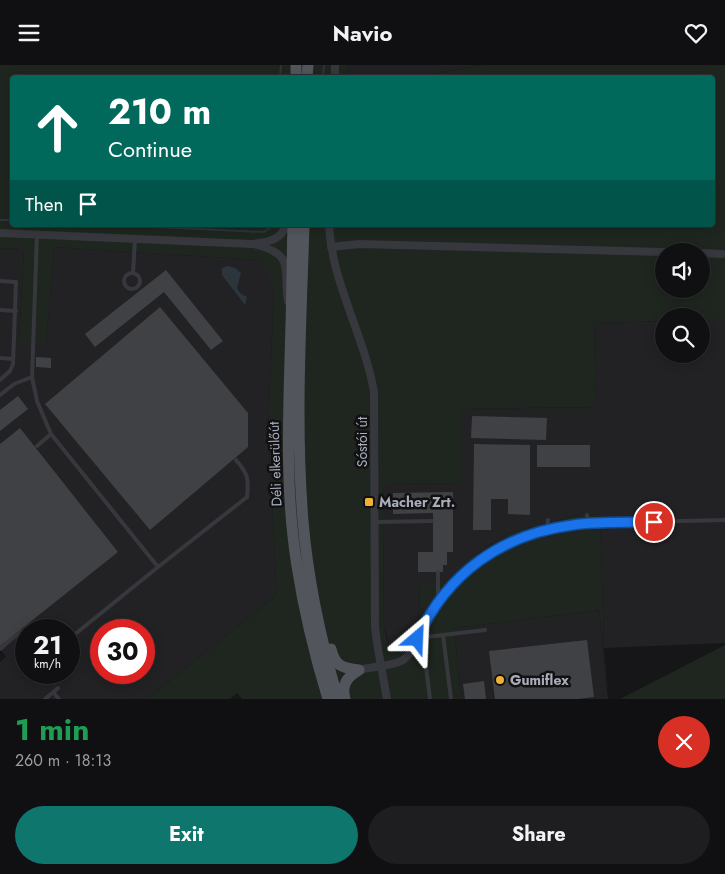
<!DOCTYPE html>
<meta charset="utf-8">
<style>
:root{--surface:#101012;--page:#1e1e20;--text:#f1f3f6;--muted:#9c9d9f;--line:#303032;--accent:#0f766e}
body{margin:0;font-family:Jost,sans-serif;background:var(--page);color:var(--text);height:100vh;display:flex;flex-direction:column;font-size:19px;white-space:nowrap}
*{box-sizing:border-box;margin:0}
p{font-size:16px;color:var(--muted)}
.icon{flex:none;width:28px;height:28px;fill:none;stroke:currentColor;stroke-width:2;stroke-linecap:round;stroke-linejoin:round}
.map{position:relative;height:634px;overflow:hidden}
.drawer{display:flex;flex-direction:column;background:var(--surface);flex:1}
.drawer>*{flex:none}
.guide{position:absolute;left:10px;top:10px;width:705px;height:152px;border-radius:5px;box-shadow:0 2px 12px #0003,0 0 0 1px var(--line);background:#00695c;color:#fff;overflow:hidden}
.tools{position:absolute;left:655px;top:178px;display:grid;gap:10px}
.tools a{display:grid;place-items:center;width:55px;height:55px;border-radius:50%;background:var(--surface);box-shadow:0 2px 12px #0003,0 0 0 1px var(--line);font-size:25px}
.speed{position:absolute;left:15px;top:554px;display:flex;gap:10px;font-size:25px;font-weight:700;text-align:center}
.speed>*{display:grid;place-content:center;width:65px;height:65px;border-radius:50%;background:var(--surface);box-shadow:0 2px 12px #0003,0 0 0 1px var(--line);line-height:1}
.speed small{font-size:12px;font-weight:400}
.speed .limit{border:8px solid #d22;background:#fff;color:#111}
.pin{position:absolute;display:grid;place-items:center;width:42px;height:42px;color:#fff;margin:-21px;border:2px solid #fff;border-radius:50%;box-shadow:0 1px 5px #0007}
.me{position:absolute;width:55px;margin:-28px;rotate:26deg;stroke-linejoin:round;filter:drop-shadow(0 0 4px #0008)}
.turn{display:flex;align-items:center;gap:18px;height:105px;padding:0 15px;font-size:22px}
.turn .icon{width:65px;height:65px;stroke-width:2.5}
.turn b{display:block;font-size:35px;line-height:42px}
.then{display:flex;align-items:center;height:48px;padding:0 15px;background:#0003;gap:10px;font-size:19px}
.round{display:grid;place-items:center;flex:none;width:52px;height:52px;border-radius:26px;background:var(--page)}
.head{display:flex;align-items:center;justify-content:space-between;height:85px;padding:0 15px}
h1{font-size:30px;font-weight:700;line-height:38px;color:#1e9e55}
.button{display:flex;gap:10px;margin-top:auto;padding:10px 15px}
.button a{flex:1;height:58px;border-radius:30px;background:var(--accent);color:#fff;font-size:20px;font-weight:700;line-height:58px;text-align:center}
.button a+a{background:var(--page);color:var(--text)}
header{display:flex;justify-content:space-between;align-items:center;height:65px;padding:0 15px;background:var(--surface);font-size:22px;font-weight:700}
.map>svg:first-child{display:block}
.built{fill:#222225;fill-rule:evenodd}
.green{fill:#1e261f;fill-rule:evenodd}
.water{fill:#2c353c}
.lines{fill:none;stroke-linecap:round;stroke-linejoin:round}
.stream{stroke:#2c353c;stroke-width:2}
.building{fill:#404145}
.lane{stroke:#37383d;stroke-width:4}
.street{stroke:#37383d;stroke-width:8}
.primary{stroke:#53555c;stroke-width:11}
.route-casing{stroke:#114b97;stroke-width:12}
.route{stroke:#1a73e8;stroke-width:9}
.poi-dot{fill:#f2b134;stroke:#111113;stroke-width:2}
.labels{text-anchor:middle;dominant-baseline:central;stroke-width:5;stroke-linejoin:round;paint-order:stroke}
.street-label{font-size:14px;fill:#a8adb8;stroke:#111113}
.poi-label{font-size:14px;font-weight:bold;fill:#a8adb8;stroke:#111113;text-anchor:start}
</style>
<header><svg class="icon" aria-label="menu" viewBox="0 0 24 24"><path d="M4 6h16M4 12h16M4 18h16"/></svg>Navio<svg class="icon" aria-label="heart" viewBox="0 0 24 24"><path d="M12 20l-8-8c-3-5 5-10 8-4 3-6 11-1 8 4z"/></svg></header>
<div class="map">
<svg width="725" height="634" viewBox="0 0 725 634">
<rect width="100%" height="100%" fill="#161618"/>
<path class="built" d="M 349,0 L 482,0 L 438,8 L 427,12 L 348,12 Z
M 54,182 L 262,195 L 274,225 L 268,366 L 277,530 L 147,634 L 0,634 L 0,597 L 6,592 L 0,583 L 0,183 L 24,184 L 19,277 L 46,278 ZM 26,565 L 69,565 L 69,608 L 26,608 ZM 101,565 L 144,565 L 144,608 L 101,608 Z
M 701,255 L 725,255 L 725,578 L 604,583 L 600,450 L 582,449 L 509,468 L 484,484 L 444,519 L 420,519 L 419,551 L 405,580 L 402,583 L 398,584 L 394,583 L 389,580 L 384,561 L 383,466 L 386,466 L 383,449 L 384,419 L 461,418 L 461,344 L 596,342 L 594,258 L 664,256 L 664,289 L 701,289 Z
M 599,545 L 608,634 L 461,634 L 454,563 Z"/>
<path class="green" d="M 0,0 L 349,0 L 348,12 L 12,12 L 12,160 L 712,160 L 712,12 L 427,12 L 438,8 L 482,0 L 725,0 L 725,255 L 701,255 L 701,251 L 664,251 L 664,256 L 594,258 L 596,342 L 462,344 L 461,418 L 384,419 L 383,449 L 386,449 L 386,466 L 383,466 L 384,561 C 386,573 387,584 401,583 L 405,580 L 419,551 L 420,519 L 444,519 L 484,484 L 509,468 L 582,449 L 600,450 L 604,583 L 609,634 L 599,545 L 454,563 L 461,634 L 242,634 L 237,628 L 230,634 L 147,634 L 277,530 L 268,366 L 274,225 L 261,195 L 54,182 L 46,278 L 19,278 L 24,184 L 0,183 ZM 664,186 L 701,186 L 701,224 L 664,224 Z
M 725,580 L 725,634 L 620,634 Z"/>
<path class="water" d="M 228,201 L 235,203 L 241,208 L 237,223 L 240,228 L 247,232 L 245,240 L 222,210 L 222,203 Z"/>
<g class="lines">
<path class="stream" d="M 280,12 L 281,0
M 323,12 L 324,0
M 0,155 L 12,155
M 114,160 L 264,167 L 274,160"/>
</g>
<path class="building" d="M 166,205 L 223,276 L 211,285 L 164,227 L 95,282 L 85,269 Z
M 160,242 L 248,348 L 248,382 L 150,465 L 45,339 Z
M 36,292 L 51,293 L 51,303 L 36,302 Z
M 18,331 L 28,344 L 0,366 L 0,345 Z
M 472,351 L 547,353 L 546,375 L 471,373 Z
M 20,363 L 118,487 L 0,581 L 0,379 Z
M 474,379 L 530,380 L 530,450 L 508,449 L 508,434 L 491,434 L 491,465 L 473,465 Z
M 537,380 L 590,380 L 590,402 L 537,402 Z
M 453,427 L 453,487 L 447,487 L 447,500 L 443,500 L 443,507 L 418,507 L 418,487 L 433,487 L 433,448 L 393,449 L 393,428 Z
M 587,575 L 594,632 L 578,634 L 495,634 L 489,586 Z
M 484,616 L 486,634 L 465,634 L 463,619 Z"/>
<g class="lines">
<path class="lane" d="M 37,169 L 32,312 L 37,336 L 51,369 L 158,502 L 69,574
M124 216a8 8 0 1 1 16 0a8 8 0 1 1-16 0Z
M 133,208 L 135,174
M 0,216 L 16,217 L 13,299 L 10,306 L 0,315
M 0,245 L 16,246
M 0,293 L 13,294
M 0,330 L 14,319 L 32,312
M 37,381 L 51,369
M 587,450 L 587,459
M 375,457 L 432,456
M 600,458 L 725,455
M 547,464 L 548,455
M 158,502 L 247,432 C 249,413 248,409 236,395
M 438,507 L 438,534
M 443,570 L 485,565
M 419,573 L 443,570 L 451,634
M 0,584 C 10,576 24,559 38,565
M 424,586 L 430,634
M 53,627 L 59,634
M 45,634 L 58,623"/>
<path class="street" d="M 335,12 L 335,0
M 329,160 C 332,219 364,269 374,327 L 375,562 L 378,584 L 387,634
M 0,168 L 252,179 C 267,177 281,176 286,160
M 257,180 C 296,190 283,206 288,236
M 331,182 L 359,179 L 664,187
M 701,188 L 722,189
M 359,605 C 370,602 394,601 403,595 C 416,586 423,558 431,545 C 472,485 530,461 600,458"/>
<path class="primary" d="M 296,12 L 296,0
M 307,12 L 308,0
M 293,160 C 292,193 292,226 291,259 C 289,339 284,421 297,501 C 304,546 315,591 328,634
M 304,160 C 301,258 295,358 303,456 C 308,516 321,576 338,634
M 331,584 C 335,601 342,603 359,605
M 345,634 C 341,620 347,612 359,605"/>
</g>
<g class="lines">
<defs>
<path id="route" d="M 417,574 C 447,508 502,469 573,460 C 600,456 627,458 654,457"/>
</defs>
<use href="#route" class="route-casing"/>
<use href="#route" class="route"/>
</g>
<g class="poi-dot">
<rect x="364" y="432" width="10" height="10" rx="2.5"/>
<circle cx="500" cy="615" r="5"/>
</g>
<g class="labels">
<g class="street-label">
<text transform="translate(362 377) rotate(-90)">Sóstói út</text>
<text transform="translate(275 399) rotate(-92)">Déli elkerülőút</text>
</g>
<g class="poi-label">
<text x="379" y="437">Macher Zrt.</text>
<text x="510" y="615">Gumiflex</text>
</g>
</g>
</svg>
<div class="tools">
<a><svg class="icon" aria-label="sound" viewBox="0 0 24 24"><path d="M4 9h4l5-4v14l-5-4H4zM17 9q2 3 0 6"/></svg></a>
<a><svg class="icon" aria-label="search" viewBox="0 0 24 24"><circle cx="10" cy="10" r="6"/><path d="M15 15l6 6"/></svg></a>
</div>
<div class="speed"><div>21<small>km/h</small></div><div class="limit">30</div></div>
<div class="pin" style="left:654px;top:457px;background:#d93025"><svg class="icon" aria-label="arrive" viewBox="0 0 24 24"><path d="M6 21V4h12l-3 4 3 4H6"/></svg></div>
<svg class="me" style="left:417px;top:574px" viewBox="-20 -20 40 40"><path d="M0-17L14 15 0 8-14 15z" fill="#1a73e8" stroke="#fff" stroke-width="4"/></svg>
<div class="guide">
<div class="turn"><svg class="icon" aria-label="ahead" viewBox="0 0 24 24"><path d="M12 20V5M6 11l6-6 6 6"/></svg><div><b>210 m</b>Continue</div></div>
<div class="then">Then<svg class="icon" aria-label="arrive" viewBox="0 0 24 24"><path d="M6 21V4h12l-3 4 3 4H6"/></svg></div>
</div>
</div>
<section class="drawer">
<div class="head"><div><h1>1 min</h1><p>260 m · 18:13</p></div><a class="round" style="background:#d93025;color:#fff"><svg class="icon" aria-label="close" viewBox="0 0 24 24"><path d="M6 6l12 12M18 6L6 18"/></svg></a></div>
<div class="button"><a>Exit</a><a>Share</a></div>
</section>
